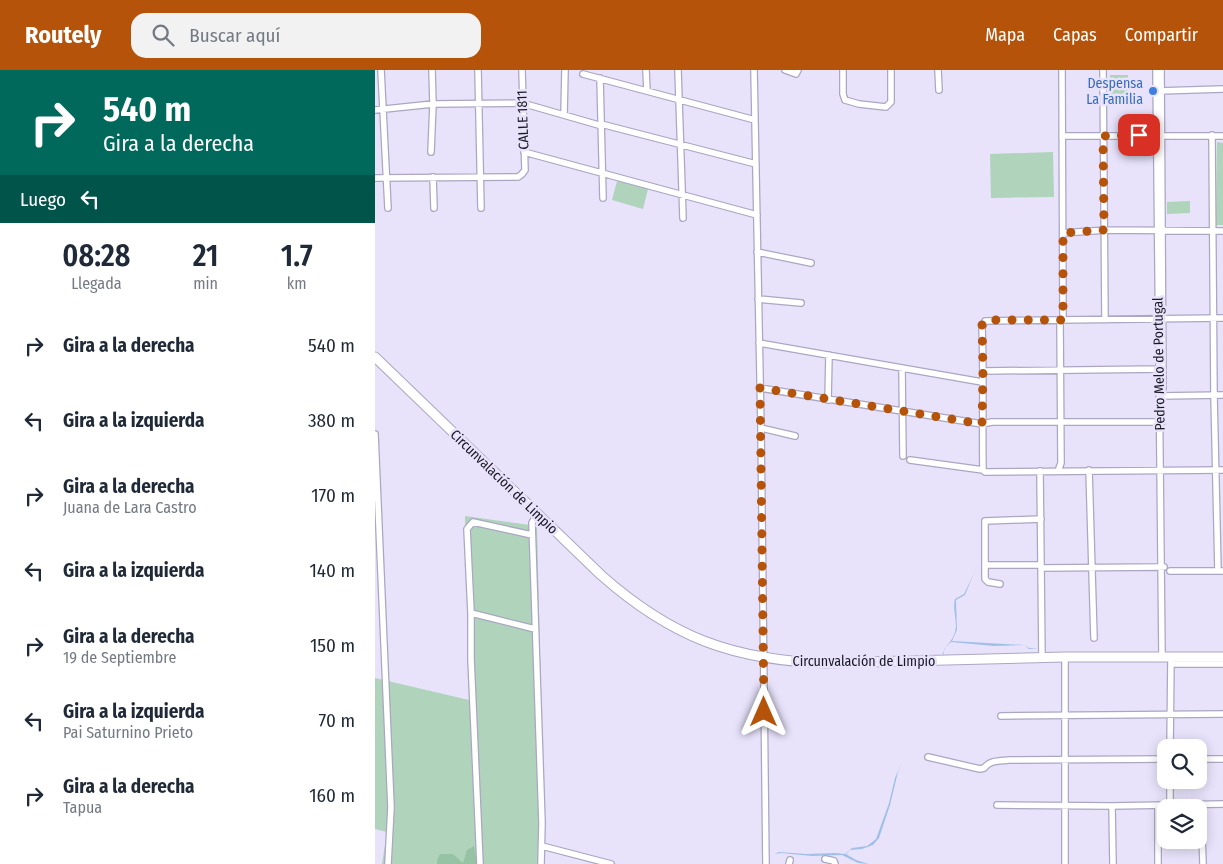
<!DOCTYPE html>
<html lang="es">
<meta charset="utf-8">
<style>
:root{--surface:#fff;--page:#f2f2f3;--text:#1f2937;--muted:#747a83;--accent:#b45309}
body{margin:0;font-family:"Fira Sans Condensed",sans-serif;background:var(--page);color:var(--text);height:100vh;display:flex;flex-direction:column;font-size:19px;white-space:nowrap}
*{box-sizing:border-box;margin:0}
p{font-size:16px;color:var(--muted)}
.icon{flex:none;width:28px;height:28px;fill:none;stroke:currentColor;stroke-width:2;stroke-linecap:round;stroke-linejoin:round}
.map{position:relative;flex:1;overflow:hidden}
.drawer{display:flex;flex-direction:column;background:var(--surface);width:375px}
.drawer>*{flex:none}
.guide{background:#00695c;color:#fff;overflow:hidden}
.fabs{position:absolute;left:782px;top:669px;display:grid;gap:10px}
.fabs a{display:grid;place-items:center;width:50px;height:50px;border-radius:10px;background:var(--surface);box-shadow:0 2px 12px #0003;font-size:25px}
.pin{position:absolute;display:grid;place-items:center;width:42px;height:42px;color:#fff;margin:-21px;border-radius:10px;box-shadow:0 2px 8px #0006}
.me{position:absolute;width:55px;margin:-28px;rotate:0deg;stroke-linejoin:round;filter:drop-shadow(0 0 4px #0008)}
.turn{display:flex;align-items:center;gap:18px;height:105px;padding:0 20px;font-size:22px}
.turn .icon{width:65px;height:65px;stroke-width:2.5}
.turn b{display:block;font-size:35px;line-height:42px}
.then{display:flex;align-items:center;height:48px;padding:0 20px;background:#0003;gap:10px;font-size:19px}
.eta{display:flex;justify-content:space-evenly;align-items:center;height:85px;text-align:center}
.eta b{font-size:30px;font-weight:600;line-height:35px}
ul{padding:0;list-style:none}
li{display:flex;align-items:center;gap:15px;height:75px;padding:0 20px}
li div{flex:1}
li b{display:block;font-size:19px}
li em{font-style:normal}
header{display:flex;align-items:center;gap:30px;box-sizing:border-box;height:70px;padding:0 25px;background:var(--accent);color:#fff}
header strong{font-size:24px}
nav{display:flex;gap:28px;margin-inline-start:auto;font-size:18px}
.search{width:350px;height:45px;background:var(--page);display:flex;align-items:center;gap:12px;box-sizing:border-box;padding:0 18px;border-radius:15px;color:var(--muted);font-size:19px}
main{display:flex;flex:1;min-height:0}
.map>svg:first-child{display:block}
.green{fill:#b0d3bb}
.forest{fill:#96c3a4}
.water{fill:#a0c0e7}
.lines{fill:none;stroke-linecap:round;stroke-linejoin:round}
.minor-casing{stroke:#aba6c2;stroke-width:8}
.highway-casing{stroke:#aba6c2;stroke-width:11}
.minor{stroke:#fff;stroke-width:5.5}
.highway{stroke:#fff;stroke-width:9}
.route{stroke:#b45309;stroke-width:9;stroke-dasharray:0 16.2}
.shop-dot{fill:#3f7fe0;stroke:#e8e3fb;stroke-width:2}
.labels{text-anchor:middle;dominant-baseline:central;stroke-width:5;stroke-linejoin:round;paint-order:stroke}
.shop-label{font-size:14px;fill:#366cbe;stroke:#e8e3fb;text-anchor:end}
.street-label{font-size:14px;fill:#1b1924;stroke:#e8e3fb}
</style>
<header>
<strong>Routely</strong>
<div class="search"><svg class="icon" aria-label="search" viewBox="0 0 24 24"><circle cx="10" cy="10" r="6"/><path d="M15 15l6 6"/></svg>Buscar aquí</div>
<nav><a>Mapa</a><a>Capas</a><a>Compartir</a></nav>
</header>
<main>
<section class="drawer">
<div class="guide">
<div class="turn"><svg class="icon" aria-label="right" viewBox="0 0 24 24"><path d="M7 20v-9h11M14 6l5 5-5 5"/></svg><div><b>540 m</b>Gira a la derecha</div></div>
<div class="then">Luego<svg class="icon" aria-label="left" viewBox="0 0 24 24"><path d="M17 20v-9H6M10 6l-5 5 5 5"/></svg></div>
</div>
<div class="eta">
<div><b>08:28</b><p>Llegada</p></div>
<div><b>21</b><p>min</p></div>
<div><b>1.7</b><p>km</p></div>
</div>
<ul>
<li><svg class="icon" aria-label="right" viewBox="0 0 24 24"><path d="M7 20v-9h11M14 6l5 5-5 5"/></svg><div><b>Gira a la derecha</b></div><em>540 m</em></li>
<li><svg class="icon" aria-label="left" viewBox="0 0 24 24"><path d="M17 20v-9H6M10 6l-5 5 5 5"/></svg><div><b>Gira a la izquierda</b></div><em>380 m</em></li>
<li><svg class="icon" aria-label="right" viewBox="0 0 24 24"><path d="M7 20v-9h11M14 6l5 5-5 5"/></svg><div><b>Gira a la derecha</b><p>Juana de Lara Castro</p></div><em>170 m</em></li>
<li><svg class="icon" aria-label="left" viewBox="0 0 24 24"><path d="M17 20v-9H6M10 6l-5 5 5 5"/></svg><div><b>Gira a la izquierda</b></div><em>140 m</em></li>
<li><svg class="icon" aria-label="right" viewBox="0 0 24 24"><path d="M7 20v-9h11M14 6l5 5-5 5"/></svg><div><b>Gira a la derecha</b><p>19 de Septiembre</p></div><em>150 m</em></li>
<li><svg class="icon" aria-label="left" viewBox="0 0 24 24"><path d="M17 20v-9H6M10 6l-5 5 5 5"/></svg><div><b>Gira a la izquierda</b><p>Pai Saturnino Prieto</p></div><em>70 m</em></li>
<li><svg class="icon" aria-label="right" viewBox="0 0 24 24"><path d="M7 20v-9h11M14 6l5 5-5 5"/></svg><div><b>Gira a la derecha</b><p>Tapua</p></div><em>160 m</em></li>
</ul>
</section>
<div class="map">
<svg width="848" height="794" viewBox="0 0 848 794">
<rect width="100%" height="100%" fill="#e8e3fb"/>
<path class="green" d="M 735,5 L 753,5 L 753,32 L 735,32 Z
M 842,72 L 848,73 L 848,155 L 841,155 Z
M 678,82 L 679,127 L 616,128 L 615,84 Z
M 242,111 L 273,119 L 268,139 L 237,130 Z
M 815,131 L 815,143 L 792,144 L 792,132 Z
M 90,446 L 162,456 L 170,794 L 7,794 L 12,762 L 0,759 L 0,608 L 94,630 Z"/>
<path class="forest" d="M 99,776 L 102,794 L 62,794 L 62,790 L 65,784 L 78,784 L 88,793 L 92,780 Z"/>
<path class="water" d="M 604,402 L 606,489 L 597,508 L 590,525 L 581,530 L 582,560 L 577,571 L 649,575 L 654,578 L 663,579 L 654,579 L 649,575 L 619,576 L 576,572 L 569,579 L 568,590 C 565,578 577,574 580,562 C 583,552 577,540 580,529 L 589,524 L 606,489 Z
M 527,692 L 523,702 L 515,735 L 504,768 L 498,775 L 487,779 L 475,780 L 471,784 L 481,790 L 494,794 L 483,793 L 467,785 L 437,786 L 406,783 L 400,784 L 404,782 L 431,784 L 460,783 L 470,784 L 477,778 L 492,776 L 501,769 L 514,733 L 520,708 Z"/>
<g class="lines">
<defs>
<path id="minor" d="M 6,0 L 13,138
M 103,0 L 106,138
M 271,0 L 272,21
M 303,0 L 308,148
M 379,0 L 386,358 L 391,794
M 410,0 L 421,4 L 423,0
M 468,0 L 468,24 L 470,30 L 484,34 L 511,37 L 516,32 L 516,0
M 563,0 L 564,20
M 687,0 L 688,250
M 728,0 L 730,250
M 781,0 L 787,587
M 786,0 L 788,318
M 208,4 L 380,50
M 225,8 L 228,128
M 783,21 L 848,19
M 0,40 L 58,34 L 147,33 L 227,56
M 189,45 L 190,0
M 226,54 L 381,94
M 837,65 L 839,325 L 843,501
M 687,66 L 848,66
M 56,82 L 58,34 L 57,0
M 149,82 L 382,145
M 58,107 L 59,138
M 0,108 L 143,107 L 147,104 L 150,100 L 147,0
M 688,163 L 731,160 L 848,161
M 382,182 L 436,193
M 383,229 L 426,233
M 848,248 L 610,251 L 607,258 C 609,305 607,352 608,400 L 610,402 L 848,400
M 384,273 L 607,312
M 527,298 L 528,386
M 609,301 L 786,299
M 385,318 L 607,354 L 617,352 L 787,352
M 785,326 L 848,325
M 453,330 L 454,285
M 386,358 L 420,366
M 0,364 L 16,737 L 13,794
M 535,390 L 608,400
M 714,400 L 719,568
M 665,401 L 667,589
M 683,401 L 686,393 L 685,250
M 162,443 L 157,453 L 167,753 L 166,794
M 610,495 L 666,495
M 666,498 L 789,497
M 795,501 L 848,501
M 625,514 L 613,512 L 610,509 L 610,451 L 666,449
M 96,543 L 160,559
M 690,587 L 690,794
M 796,594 L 848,594
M 626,646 L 848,644
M 795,678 L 796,587
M 553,687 L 605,699 L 609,698 C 615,690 624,691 634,690 L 791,689
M 824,689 L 848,689
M 795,710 L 795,735
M 826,734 L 828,794
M 622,735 L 737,736 L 848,734
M 783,735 L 783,794
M 737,736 L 738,794
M 167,776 L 236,794
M 450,789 L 459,791 L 460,794
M 105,794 L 96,589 L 96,543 L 92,459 L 98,452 L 157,465
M 414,794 L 415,790"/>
<path id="highway" d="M 0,287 L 226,505 C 296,567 357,590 450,593 L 690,587 L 848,587"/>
</defs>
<use href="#minor" class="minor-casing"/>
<use href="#highway" class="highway-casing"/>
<use href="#minor" class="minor"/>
<use href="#highway" class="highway"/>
</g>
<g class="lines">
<path class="route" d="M 389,642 L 385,318 L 607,354 L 608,301 L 607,254 L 610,251 L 613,250 L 688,250 L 688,163 L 729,160 L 728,66 L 764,65"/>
</g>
<circle class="shop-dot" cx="778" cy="21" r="5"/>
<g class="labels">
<g class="shop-label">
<text x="768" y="13">Despensa<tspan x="768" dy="16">La Familia</tspan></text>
</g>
<g class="street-label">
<text transform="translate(148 50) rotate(-92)">CALLE 1811</text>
<text transform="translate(784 294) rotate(-91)">Pedro Melo de Portugal</text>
<text transform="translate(129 412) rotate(44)">Circunvalación de Limpio</text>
<text x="489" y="591">Circunvalación de Limpio</text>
</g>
</g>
</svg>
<div class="fabs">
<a><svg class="icon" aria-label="search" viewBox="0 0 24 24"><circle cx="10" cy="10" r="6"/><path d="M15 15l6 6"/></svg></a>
<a><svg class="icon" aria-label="layers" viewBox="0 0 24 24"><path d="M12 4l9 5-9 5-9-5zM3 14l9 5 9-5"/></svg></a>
</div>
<div class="pin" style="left:764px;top:65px;background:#d93025"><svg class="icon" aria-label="arrive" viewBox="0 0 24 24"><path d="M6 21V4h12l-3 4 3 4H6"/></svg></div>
<svg class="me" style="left:389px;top:642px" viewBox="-20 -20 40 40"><path d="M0-17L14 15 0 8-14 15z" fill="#b45309" stroke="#fff" stroke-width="4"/></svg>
</div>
</main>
